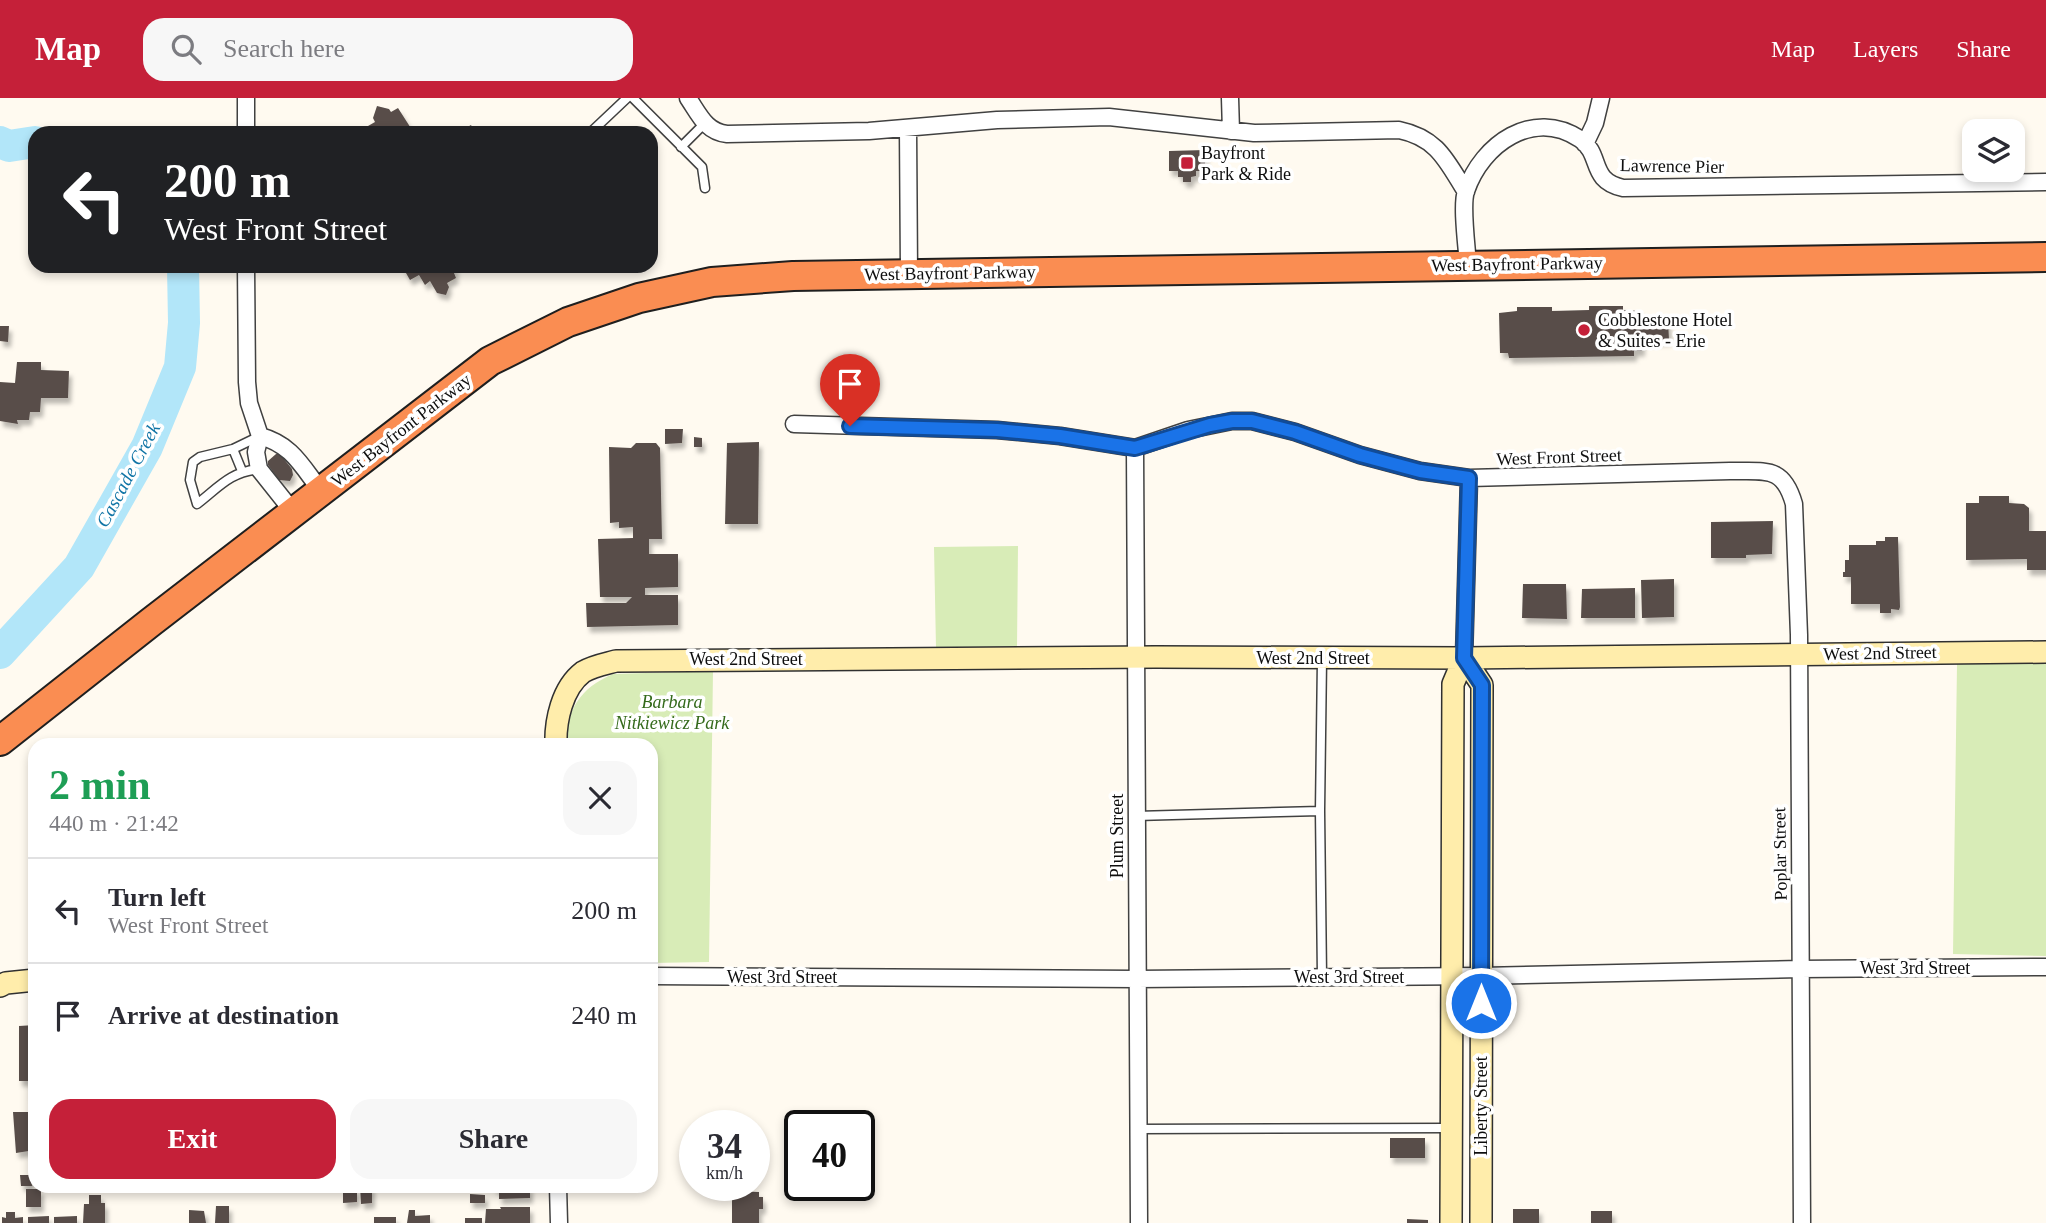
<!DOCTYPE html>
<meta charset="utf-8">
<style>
:root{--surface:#fff;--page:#f7f7f7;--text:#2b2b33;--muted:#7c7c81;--line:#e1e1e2;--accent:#c52039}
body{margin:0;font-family:"Times New Roman",serif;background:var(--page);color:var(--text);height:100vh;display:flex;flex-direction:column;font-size:26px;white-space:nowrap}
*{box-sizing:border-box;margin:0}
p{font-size:23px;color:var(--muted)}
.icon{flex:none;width:38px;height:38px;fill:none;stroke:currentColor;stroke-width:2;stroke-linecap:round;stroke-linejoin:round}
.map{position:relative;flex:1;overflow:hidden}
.drawer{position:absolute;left:28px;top:640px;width:630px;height:455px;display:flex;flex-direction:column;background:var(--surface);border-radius:21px;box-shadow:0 4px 10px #0003}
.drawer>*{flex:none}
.top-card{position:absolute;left:28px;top:28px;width:630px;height:147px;border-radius:21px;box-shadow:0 4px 10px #0003;background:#202124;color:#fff;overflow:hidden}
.controls{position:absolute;left:1962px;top:21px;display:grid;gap:14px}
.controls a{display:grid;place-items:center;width:63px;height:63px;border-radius:14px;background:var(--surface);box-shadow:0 4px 10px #0003;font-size:35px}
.speed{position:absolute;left:679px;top:1012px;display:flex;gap:14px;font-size:35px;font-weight:700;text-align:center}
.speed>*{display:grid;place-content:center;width:91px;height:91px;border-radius:50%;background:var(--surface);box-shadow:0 4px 10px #0003;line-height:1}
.speed small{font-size:18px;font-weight:400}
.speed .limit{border:4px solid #111;border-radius:10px;background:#fff;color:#111}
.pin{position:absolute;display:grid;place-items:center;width:60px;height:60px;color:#fff;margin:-72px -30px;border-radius:50% 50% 50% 0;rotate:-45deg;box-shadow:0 0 7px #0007}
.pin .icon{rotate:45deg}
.me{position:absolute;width:77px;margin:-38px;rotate:0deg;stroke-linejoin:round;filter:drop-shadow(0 0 5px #0008)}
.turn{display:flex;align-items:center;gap:24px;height:147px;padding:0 21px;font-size:32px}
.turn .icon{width:91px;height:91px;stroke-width:2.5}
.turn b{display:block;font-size:49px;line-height:60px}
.round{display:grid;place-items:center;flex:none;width:74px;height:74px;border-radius:21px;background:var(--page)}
.headline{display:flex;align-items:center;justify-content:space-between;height:119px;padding:0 21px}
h1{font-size:42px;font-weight:700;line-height:52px;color:#1e9e55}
.action{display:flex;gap:14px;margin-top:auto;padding:14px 21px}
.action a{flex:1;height:80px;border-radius:21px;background:var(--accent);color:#fff;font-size:28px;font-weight:700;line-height:80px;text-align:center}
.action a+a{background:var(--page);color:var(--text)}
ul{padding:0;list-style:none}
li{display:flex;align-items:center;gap:21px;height:105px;padding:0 21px;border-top:2px solid var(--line)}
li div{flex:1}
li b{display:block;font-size:26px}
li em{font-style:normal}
header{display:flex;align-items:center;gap:42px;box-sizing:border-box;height:98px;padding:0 35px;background:var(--accent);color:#fff}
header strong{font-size:33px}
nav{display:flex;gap:38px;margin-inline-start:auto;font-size:24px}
.search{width:490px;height:63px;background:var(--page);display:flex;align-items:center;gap:18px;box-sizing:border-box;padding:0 24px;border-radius:21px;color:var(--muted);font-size:26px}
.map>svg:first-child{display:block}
.green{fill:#d8ecb7}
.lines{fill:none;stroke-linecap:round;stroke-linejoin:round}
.river{stroke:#b2e6f9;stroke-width:32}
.building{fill:#584e4a;filter:url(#shadow)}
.lane-casing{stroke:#414141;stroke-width:11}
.street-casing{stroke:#414141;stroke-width:19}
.secondary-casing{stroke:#303030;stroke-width:24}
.highway-casing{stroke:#1f1f1f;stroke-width:32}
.lane{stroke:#fff;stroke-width:8}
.street{stroke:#fff;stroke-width:16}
.secondary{stroke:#ffedab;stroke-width:21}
.highway{stroke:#fa8d52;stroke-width:28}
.route-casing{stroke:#114b97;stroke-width:18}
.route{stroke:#1a73e8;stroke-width:12}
.poi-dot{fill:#c52039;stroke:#fff;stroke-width:2.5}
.labels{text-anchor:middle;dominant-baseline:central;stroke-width:7;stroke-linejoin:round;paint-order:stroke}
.poi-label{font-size:18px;fill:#0e0e0e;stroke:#fff;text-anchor:start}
.street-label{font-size:18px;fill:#0e0e0e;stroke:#fff}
.park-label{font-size:18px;font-style:italic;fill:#346a1b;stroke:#fff}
.water-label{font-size:19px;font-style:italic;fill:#1175a6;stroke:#fff}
</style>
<header>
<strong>Map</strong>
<div class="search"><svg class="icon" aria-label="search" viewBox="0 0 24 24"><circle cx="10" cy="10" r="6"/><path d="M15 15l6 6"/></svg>Search here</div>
<nav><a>Map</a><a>Layers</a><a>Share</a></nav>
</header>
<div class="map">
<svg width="2046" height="1125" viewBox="0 0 2046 1125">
<defs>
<filter id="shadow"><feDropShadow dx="3" dy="5.5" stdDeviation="2" flood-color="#0004"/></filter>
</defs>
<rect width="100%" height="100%" fill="#fffaf0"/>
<path class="green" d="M 1018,448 L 1017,549 L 936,550 L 934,449 Z
M 1957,566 L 2046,566 L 2046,858 L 1953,856 Z
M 713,573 L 709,864 L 651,865 L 651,648 L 566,647 C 566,612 580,590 613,576 Z"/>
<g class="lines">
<path class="river" d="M 0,44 L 9,48 L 35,44
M 0,555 L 79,469 L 147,349 L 180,269 L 184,225 L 183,168"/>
</g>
<path class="building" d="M 377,8 L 389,11 L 391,14 L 398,10 L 414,35 L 365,35 L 371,32 L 368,28 L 375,24 L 373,20 Z
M 471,27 L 475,35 L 457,35 Z
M 1205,52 L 1205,73 L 1196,73 L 1196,78 L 1191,79 L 1191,84 L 1183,84 L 1183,79 L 1178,79 L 1178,73 L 1169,73 L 1169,53 Z
M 402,168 L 457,168 L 454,170 L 457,173 L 454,175 L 456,180 L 447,185 L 449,189 L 446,197 L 437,195 L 430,183 L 425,187 L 419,177 L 410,182 Z
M 1589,208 L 1623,208 L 1623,212 L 1642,213 L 1642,222 L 1668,222 L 1669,242 L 1642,243 L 1642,253 L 1634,253 L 1634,258 L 1509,260 L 1508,255 L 1500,255 L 1499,215 L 1517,213 L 1517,209 L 1552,209 L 1552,213 L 1589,212 Z
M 0,228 L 9,228 L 8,244 L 0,243 Z
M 17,264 L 41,264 L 41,272 L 69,273 L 68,300 L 41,300 L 40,314 L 30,314 L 29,322 L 17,322 L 18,326 L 0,323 L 0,284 L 15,285 Z
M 665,331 L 683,331 L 682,345 L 665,346 Z
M 694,339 L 702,340 L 702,349 L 694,349 Z
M 759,344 L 758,426 L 725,426 L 727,345 Z
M 636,345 L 656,345 L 660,350 L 662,441 L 649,441 L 649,456 L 678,456 L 678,489 L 645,490 L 645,497 L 678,497 L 678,527 L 587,529 L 586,505 L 626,505 L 632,499 L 600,499 L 598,441 L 633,440 L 633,429 L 619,430 L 619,424 L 610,425 L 609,349 L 631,350 Z
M 276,356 L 280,356 L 292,371 L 293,377 L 290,383 L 279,382 L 268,367 L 268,363 Z
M 1979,398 L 2009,398 L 2009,405 L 2024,406 L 2029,410 L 2029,433 L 2046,433 L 2046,472 L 2027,472 L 2027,461 L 1966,462 L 1966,405 L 1979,405 Z
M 1773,423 L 1772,456 L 1746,457 L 1746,460 L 1711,460 L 1711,424 Z
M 1885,439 L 1898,439 L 1900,509 L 1899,512 L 1891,511 L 1891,515 L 1880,515 L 1880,506 L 1851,506 L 1851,479 L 1843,479 L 1843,474 L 1845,474 L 1845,462 L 1849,462 L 1849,447 L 1876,447 L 1876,443 L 1885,443 Z
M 1674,481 L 1674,519 L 1642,520 L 1641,482 Z
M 1523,486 L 1566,486 L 1567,521 L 1522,520 Z
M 1635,490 L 1635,520 L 1581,520 L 1582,491 Z
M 393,641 L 417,641 L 418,648 L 393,648 Z
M 35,927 L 35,997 L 28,997 L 28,983 L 19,983 L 19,928 Z
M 13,1014 L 35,1014 L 35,1052 L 16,1055 Z
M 1390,1040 L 1425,1040 L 1425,1060 L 1390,1060 Z
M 20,1077 L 31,1077 L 32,1088 L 21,1088 Z
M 360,1088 L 372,1088 L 372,1105 L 361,1106 Z
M 493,1088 L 530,1088 L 530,1100 L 499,1101 L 499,1091 L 494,1091 Z
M 26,1091 L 41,1091 L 41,1109 L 26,1109 Z
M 343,1091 L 357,1091 L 357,1104 L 343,1105 Z
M 732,1093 L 759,1094 L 759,1099 L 763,1099 L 763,1111 L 759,1111 L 759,1125 L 732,1125 Z
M 470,1096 L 485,1097 L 485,1105 L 470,1105 Z
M 89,1097 L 101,1097 L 101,1105 L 105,1105 L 105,1125 L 83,1125 L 84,1106 L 89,1106 Z
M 216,1108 L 229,1108 L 229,1125 L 215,1125 Z
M 500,1109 L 530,1109 L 530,1125 L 485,1125 L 486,1111 L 501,1111 Z
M 1513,1111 L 1539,1111 L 1539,1125 L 1513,1125 Z
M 189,1112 L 204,1113 L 206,1125 L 189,1125 Z
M 409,1112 L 415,1112 L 415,1118 L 430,1117 L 430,1125 L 407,1125 Z
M 1591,1113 L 1612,1113 L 1612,1125 L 1591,1125 Z
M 6,1114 L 15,1114 L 15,1120 L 23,1119 L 23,1125 L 2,1125 L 2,1119 L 6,1120 Z
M 49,1118 L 49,1125 L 28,1125 L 28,1119 Z
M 77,1118 L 77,1125 L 54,1125 L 54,1119 Z
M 374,1119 L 396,1119 L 396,1125 L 374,1125 Z
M 465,1120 L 482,1120 L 482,1125 L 465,1125 Z
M 1407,1121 L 1428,1122 L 1428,1125 L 1407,1125 Z"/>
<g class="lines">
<defs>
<path id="lane" d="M 633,0 L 702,69 L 705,90
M 590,35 L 627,0
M 681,49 L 705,25
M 233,351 L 242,373
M 259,371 C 230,374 219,389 197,406 L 190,382 L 193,364 L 200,359 L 233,351 L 260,338
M 1320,713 L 1322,879
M 1136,718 L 1320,713 L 1322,561
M 1138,1031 L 1450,1030"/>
<path id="street" d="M 246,0 L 246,35
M 688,0 C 699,16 706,34 727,36 L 869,33 L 997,22 L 1109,19 L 1254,35 L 1399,32 C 1438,40 1447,64 1466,94
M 1230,0 L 1231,33
M 908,31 L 909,176
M 1585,46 L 1595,25 L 1601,0
M 1468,167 C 1467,150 1461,107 1466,93 C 1482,46 1533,10 1580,41 C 1603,57 1588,82 1623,90 L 2046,84
M 246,168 L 247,284 L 249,305 L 260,338 L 256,354 L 259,371 L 294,415
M 794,326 L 997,332 L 1060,338 L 1135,350 L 1188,332 L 1232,323 L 1252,323 L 1295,334 L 1360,357 L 1420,373 L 1469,380 L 1730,373 C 1766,374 1783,367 1794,406 L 1799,537 L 1802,1125
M 260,338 C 293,347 302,369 322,394
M 1135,350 L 1139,1125
M 1464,560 L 1469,380
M 651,878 L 1137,881 L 1481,878 L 1800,871 L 2046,869
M 558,1088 L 559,1125"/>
<path id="secondary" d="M 1464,560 L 1482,587 L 1481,1125
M 556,648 C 555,623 562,590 583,574 C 593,568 605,566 616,563 L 1156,559 L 1464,560 L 2046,554
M 0,888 L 6,885 L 35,882
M 1451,1125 L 1453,586 L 1464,560"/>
<path id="highway" d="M 0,643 L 151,524 L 490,263 L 568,224 L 639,200 L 712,184 L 793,178 L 2046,159"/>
</defs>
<use href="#lane" class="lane-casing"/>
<use href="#street" class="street-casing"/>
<use href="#secondary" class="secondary-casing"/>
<use href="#highway" class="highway-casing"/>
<use href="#lane" class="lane"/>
<use href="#street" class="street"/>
<use href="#secondary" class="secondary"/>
<use href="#highway" class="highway"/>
</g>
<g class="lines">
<defs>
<path id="route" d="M 850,328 L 997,332 L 1060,338 L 1135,350 L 1210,327 L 1232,323 L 1252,323 L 1295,334 L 1360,357 L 1420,373 L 1469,380 L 1464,560 L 1482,587 L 1481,905"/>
</defs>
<use href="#route" class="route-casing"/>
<use href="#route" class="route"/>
</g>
<g class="poi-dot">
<rect x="1180" y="58" width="14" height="14" rx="3.5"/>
<circle cx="1584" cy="232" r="7"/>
</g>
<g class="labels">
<g class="poi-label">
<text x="1201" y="55">Bayfront<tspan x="1201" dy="21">Park &amp; Ride</tspan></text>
<text x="1598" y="222">Cobblestone Hotel<tspan x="1598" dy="21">&amp; Suites - Erie</tspan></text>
</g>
<g class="street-label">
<text transform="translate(1672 68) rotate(1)">Lawrence Pier</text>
<text transform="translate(1517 166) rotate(-1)">West Bayfront Parkway</text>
<text transform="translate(950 175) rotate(-1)">West Bayfront Parkway</text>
<text transform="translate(401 332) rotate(-38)">West Bayfront Parkway</text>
<text transform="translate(1559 359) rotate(-2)">West Front Street</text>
<text transform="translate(1880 555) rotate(-1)">West 2nd Street</text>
<text x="1313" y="560">West 2nd Street</text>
<text x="746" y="561">West 2nd Street</text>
<text transform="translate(1117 738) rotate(-90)">Plum Street</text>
<text transform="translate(1780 756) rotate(-91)">Poplar Street</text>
<text x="1915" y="870">West 3rd Street</text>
<text x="782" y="879">West 3rd Street</text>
<text x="1349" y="879">West 3rd Street</text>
<text transform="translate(1481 1008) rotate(-90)">Liberty Street</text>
</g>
<g class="park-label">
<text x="672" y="604">Barbara<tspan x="672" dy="21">Nitkiewicz Park</tspan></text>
</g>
<g class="water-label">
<text transform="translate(128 377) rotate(-62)">Cascade Creek</text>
</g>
</g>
</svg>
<div class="controls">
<a><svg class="icon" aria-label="layers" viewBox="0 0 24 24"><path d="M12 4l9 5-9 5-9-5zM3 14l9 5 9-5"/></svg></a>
</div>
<div class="speed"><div>34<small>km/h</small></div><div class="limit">40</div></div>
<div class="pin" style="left:850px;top:328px;background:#d93025"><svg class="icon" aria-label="arrive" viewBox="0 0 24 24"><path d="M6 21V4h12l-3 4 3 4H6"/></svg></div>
<svg class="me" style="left:1481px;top:905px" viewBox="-20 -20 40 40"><circle r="17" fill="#1a73e8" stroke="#fff" stroke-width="3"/><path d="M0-11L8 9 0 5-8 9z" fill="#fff"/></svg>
<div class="top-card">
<div class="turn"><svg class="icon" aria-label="left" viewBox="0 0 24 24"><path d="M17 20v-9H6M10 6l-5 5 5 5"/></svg><div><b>200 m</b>West Front Street</div></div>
</div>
<section class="drawer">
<div class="headline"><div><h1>2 min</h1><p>440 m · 21:42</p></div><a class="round"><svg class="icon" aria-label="close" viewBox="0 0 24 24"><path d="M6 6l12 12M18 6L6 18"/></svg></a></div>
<ul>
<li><svg class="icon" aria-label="left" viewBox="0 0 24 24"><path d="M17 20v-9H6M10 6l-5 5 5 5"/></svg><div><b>Turn left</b><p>West Front Street</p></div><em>200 m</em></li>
<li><svg class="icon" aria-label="arrive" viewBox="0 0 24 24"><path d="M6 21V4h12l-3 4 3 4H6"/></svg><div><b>Arrive at destination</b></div><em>240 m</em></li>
</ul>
<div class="action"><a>Exit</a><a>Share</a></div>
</section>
</div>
